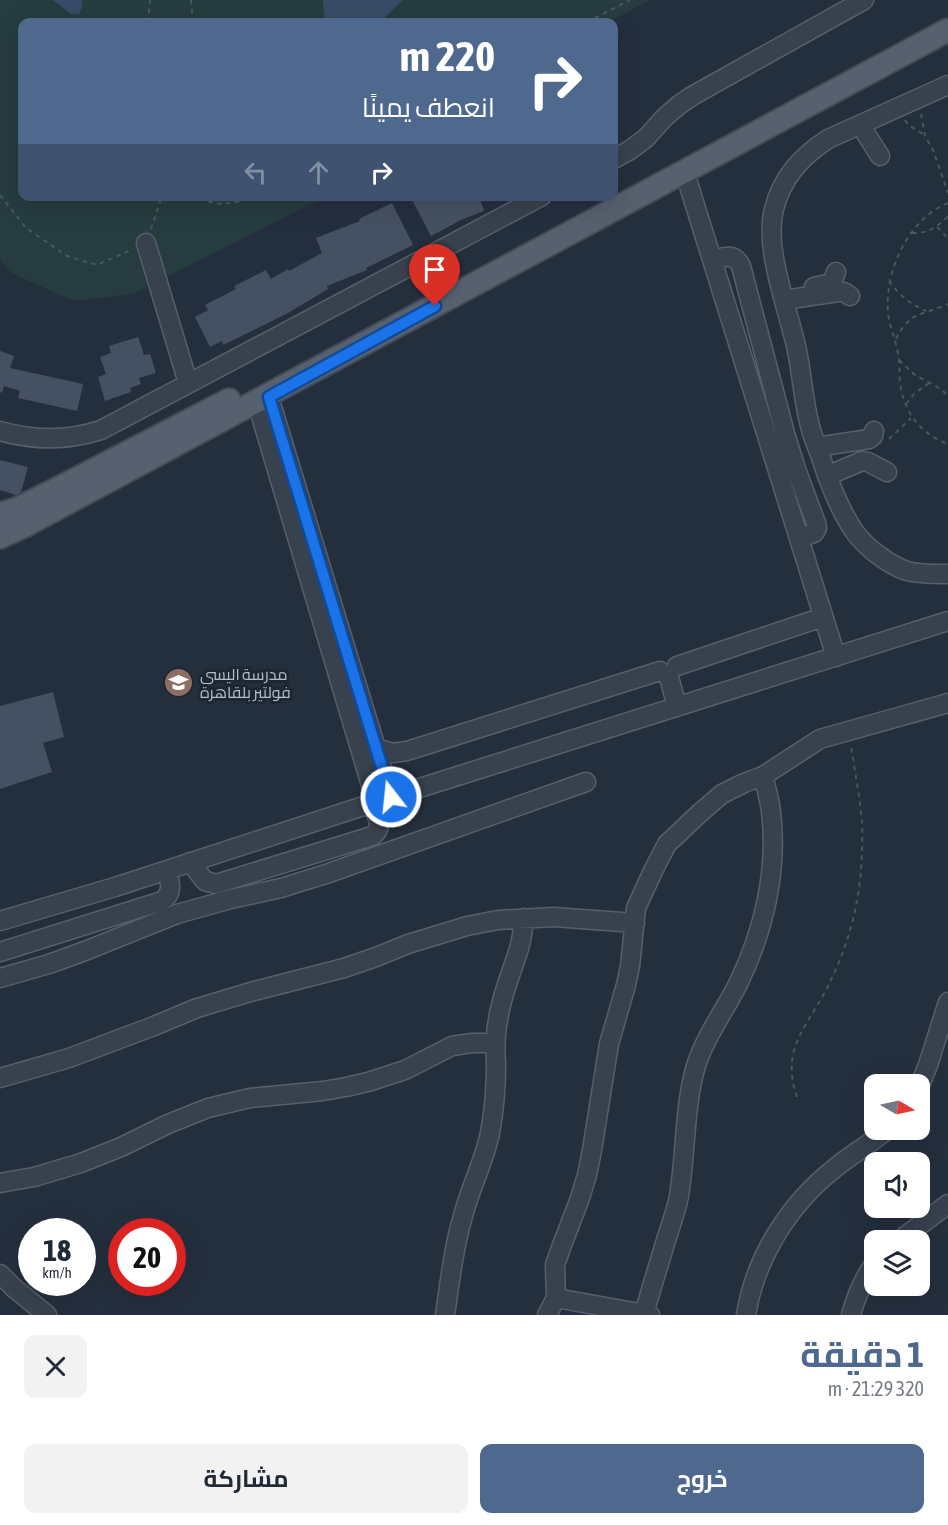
<!DOCTYPE html>
<html lang="ar">
<meta charset="utf-8">
<style>
:root{--surface:#fff;--page:#f2f2f3;--text:#1f2937;--muted:#747a83;--accent:#4f688e}
body{margin:0;font-family:"Asap Condensed",Cairo,sans-serif;background:var(--page);color:var(--text);direction:rtl;height:100vh;display:flex;flex-direction:column;font-size:22px;white-space:nowrap}
*{box-sizing:border-box;margin:0}
p{font-size:20px;color:var(--muted)}
.icon{flex:none;width:33px;height:33px;fill:none;stroke:currentColor;stroke-width:2;stroke-linecap:round;stroke-linejoin:round}
.map{position:relative;height:1315px;overflow:hidden;direction:ltr}
.sheet{display:flex;flex-direction:column;background:var(--surface);flex:1}
.sheet>*{flex:none}
.hud{position:absolute;left:18px;top:18px;width:600px;height:183px;border-radius:12px;box-shadow:0 6px 24px #0002;direction:rtl;background:#4f688e;color:#fff;overflow:hidden}
.needle{width:39px;rotate:99deg}
.fabs{position:absolute;left:864px;top:1074px;display:grid;gap:12px}
.fabs a{display:grid;place-items:center;width:66px;height:66px;border-radius:12px;background:var(--surface);box-shadow:0 6px 24px #0002;font-size:30px}
.speed{position:absolute;left:18px;top:1218px;display:flex;gap:12px;font-size:30px;font-weight:700;text-align:center}
.speed>*{display:grid;place-content:center;width:78px;height:78px;border-radius:50%;background:var(--surface);box-shadow:0 6px 24px #0002;line-height:1}
.speed small{font-size:15px;font-weight:400}
.speed .limit{border:9px solid #d22;background:#fff;color:#111}
.pin{position:absolute;display:grid;place-items:center;width:51px;height:51px;color:#fff;margin:-62px -26px;border-radius:50% 50% 50% 0;rotate:-45deg;box-shadow:0 0 6px #0007}
.pin .icon{rotate:45deg}
.me{position:absolute;width:66px;margin:-33px;rotate:344deg;stroke-linejoin:round;filter:drop-shadow(0 0 4px #0008)}
.turn{display:flex;align-items:center;gap:21px;height:126px;padding:0 24px;font-size:27px}
.turn .icon{width:78px;height:78px;stroke-width:2.5}
.turn b{display:block;font-size:42px;line-height:51px}
.lanes{display:flex;align-items:center;height:57px;padding:0 24px;background:#0003;justify-content:center;gap:30px;direction:ltr}
.lanes .off{opacity:.35}
.round{display:grid;place-items:center;flex:none;width:63px;height:63px;border-radius:12px;background:var(--page)}
.summary{display:flex;align-items:center;justify-content:space-between;height:102px;padding:0 24px}
h1{font-size:36px;font-weight:700;line-height:45px;color:var(--accent)}
.button{display:flex;gap:12px;margin-top:auto;padding:12px 24px}
.button a{flex:1;height:69px;border-radius:12px;background:var(--accent);color:#fff;font-size:24px;font-weight:700;line-height:69px;text-align:center}
.button a+a{background:var(--page);color:var(--text)}
.map>svg:first-child{display:block}
.green{fill:#263c3f}
.water{fill:#394c67}
.building{fill:#455162}
.lines{fill:none;stroke-linecap:round;stroke-linejoin:round}
.minor-casing{stroke:#565f6c;stroke-width:21}
.major-casing{stroke:#414a57;stroke-width:26}
.path{stroke:#44595c;stroke-width:2;stroke-dasharray:4.5 4.5;stroke-linecap:butt}
.minor{stroke:#38414e;stroke-width:18}
.major{stroke:#56606e;stroke-width:22}
.route-casing{stroke:#114b97;stroke-width:15}
.route{stroke:#1a73e8;stroke-width:10}
.labels{text-anchor:middle;dominant-baseline:central;stroke-width:6;stroke-linejoin:round;paint-order:stroke}
.poi-label{font-size:16px;fill:#b4bcc9;stroke:#1d2633;text-anchor:start}
</style>
<div class="map">
<svg width="948" height="1315" viewBox="0 0 948 1315">
<rect width="100%" height="100%" fill="#242f3e"/>
<path class="green" d="M 0,0 L 650,0 L 608,22 L 22,22 L 22,196 L 325,197 L 133,294 L 74,301 L 13,274 L 0,260 Z"/>
<path class="water" d="M 53,0 L 82,0 L 82,7 L 79,14 L 71,14 Z
M 323,0 L 403,0 L 380,22 L 325,22 Z"/>
<path class="building" d="M 410,196 L 479,196 L 484,211 L 461,220 L 431,236 Z
M 392,203 L 413,245 L 366,268 L 367,270 L 327,286 L 328,289 L 288,313 L 256,329 L 223,345 L 222,341 L 210,347 L 195,317 L 208,310 L 205,305 L 236,289 L 234,286 L 266,270 L 271,279 L 288,269 L 289,271 L 322,253 L 316,238 L 360,221 L 359,219 Z
M 138,337 L 144,355 L 150,354 L 156,373 L 139,378 L 141,384 L 130,388 L 131,392 L 105,401 L 98,377 L 106,374 L 100,357 L 111,353 L 109,346 Z
M 0,351 L 14,356 L 10,368 L 83,384 L 77,411 L 18,398 L 20,391 L 4,386 L 2,393 L 0,392 Z
M 0,460 L 28,467 L 21,492 L 16,495 L 0,490 Z
M 53,692 L 64,737 L 43,743 L 52,772 L 0,789 L 0,706 Z"/>
<g class="lines">
<defs>
<path id="minor" d="M 948,85 L 828,139 C 802,156 782,177 774,209 C 764,248 787,306 796,346 C 802,372 803,400 810,426 C 812,435 816,444 819,452 C 828,479 838,507 854,531 C 865,547 889,565 907,571 C 917,574 937,574 948,574
M 861,126 L 880,156
M 614,159 L 630,150 L 646,138 L 665,117 L 679,105 L 692,96 L 864,0
M 684,170 L 836,657
M 146,243 L 188,383
M 712,260 C 724,257 734,252 741,266 L 786,437 L 797,472 L 816,523 L 817,528 L 814,533 L 799,538
M 814,287 L 832,283 L 836,272
M 784,300 L 838,292 L 844,292 L 850,296
M 269,397 L 391,797
M 257,403 L 376,802
M 0,431 C 35,441 67,441 101,430 L 542,196
M 817,447 L 869,439 L 873,436 L 874,431
M 827,476 L 862,461 L 868,462 L 887,472
M 677,666 L 823,617
M 669,677 L 677,707
M 377,748 L 392,753 L 407,751 L 660,671
M 190,862 L 205,881 L 216,884 L 372,836 C 385,828 376,815 372,803
M 0,921 L 115,887 L 391,797 L 948,621
M 0,952 L 162,901 C 174,893 170,882 167,870
M 0,978 L 49,964 L 85,951 L 177,914 L 231,899 L 281,888 L 326,874 L 586,782
M 0,1078 L 69,1058 L 154,1026 L 197,1008 L 254,991 L 344,968 L 376,957 L 408,944 L 467,926 L 498,920 L 554,917 L 635,923
M 920,1085 L 928,1065 L 948,1002
M 0,1183 L 34,1177 L 81,1163 L 121,1147 L 168,1124 L 208,1108 L 250,1098 L 323,1091 L 346,1087 L 368,1082 L 405,1070 L 452,1046 L 472,1043 L 495,1043
M 900,1240 L 948,1204
M 0,1274 L 14,1288 L 47,1315
M 556,1298 L 650,1315
M 644,1314 C 651,1289 659,1264 666,1240 C 671,1225 676,1211 679,1196 C 686,1154 684,1110 695,1069 C 704,1038 724,1012 738,984 C 764,931 778,870 771,812 C 770,800 766,788 763,776
M 445,1315 C 450,1282 453,1249 463,1216 C 470,1188 484,1162 490,1133 C 494,1111 496,1088 496,1065 C 495,1050 495,1035 498,1020 C 501,998 509,979 516,958 C 521,945 523,932 524,918
M 547,1315 L 556,1298 L 555,1265 L 562,1245 L 579,1201 L 587,1175 L 592,1150 L 609,1044 L 626,985 L 630,966 L 636,908 L 654,869 L 667,844 L 701,812 L 722,794 L 744,783 L 763,776 L 820,739 L 948,703
M 746,1315 C 755,1258 789,1204 835,1168 C 852,1154 870,1144 887,1130
M 851,1315 C 856,1296 863,1280 874,1264"/>
<path id="major" d="M 0,514 L 17,509 L 63,486 L 229,400
M 0,537 L 24,526 C 333,363 639,194 948,30"/>
</defs>
<use href="#minor" class="minor-casing"/>
<use href="#major" class="major-casing"/>
<path class="path" d="M 191,0 L 193,22
M 148,22 L 150,0
M 587,22 L 630,0
M 921,114 L 925,136 L 933,150 L 948,193
M 905,120 C 909,128 919,130 925,136
M 0,195 L 26,228 L 67,256 L 97,265 L 133,249
M 201,196 C 216,210 238,202 256,196
M 948,203 C 908,219 884,272 888,314 C 890,328 896,340 898,354 C 900,363 899,372 900,382 C 903,411 920,434 948,444
M 937,227 L 948,238
M 151,229 L 162,196
M 912,233 C 927,234 938,227 948,216
M 889,281 C 899,295 910,304 926,311
M 896,339 C 910,310 923,316 948,304
M 899,360 L 915,375 L 941,389 L 948,396
M 906,404 L 914,394 L 929,383
M 889,439 L 911,418
M 797,1097 C 781,1051 804,1030 825,992 C 837,969 847,944 853,919 C 861,888 863,855 862,823 C 860,798 855,772 851,746"/>
<use href="#minor" class="minor"/>
<use href="#major" class="major"/>
</g>
<g class="lines">
<defs>
<path id="route" d="M 391,797 L 269,397 L 435,306"/>
</defs>
<use href="#route" class="route-casing"/>
<use href="#route" class="route"/>
</g>
<defs>
<symbol id="school-disc" viewBox="-11 -11 22 22"><circle r="9.5" fill="#8d6e63" stroke="#1d2633"/><path d="M0-5L7-2L0 1L-7-2ZM-4 1L0 2.5L4 1V4Q0 6-4 4Z" fill="#fff"/></symbol>
</defs>
<g fill-rule="evenodd">
<use href="#school-disc" x="162" y="666" width="33" height="33"/>
</g>
<g class="labels">
<g class="poi-label">
<text x="200" y="674">مدرسة اليسي<tspan x="200" dy="18">فولتير بلقاهرة</tspan></text>
</g>
</g>
</svg>
<div class="fabs">
<a><svg class="needle" viewBox="-14 -14 28 28"><path d="M0-13l5 13h-10z" fill="#e53935"/><path d="M0 13l5-13h-10z" fill="#747a83"/></svg></a>
<a><svg class="icon" aria-label="sound" viewBox="0 0 24 24"><path d="M4 9h4l5-4v14l-5-4H4zM17 9q2 3 0 6"/></svg></a>
<a><svg class="icon" aria-label="layers" viewBox="0 0 24 24"><path d="M12 4l9 5-9 5-9-5zM3 14l9 5 9-5"/></svg></a>
</div>
<div class="speed"><div>18<small>km/h</small></div><div class="limit">20</div></div>
<div class="pin" style="left:435px;top:306px;background:#d93025"><svg class="icon" aria-label="arrive" viewBox="0 0 24 24"><path d="M6 21V4h12l-3 4 3 4H6"/></svg></div>
<svg class="me" style="left:391px;top:797px" viewBox="-20 -20 40 40"><circle r="17" fill="#1a73e8" stroke="#fff" stroke-width="3"/><path d="M0-11L8 9 0 5-8 9z" fill="#fff"/></svg>
<div class="hud">
<div class="turn"><svg class="icon" aria-label="right" viewBox="0 0 24 24"><path d="M7 20v-9h11M14 6l5 5-5 5"/></svg><div><b>220 m</b>انعطف يمينًا</div></div>
<div class="lanes"><svg class="icon off" aria-label="left" viewBox="0 0 24 24"><path d="M17 20v-9H6M10 6l-5 5 5 5"/></svg><svg class="icon off" aria-label="ahead" viewBox="0 0 24 24"><path d="M12 20V5M6 11l6-6 6 6"/></svg><svg class="icon" aria-label="right" viewBox="0 0 24 24"><path d="M7 20v-9h11M14 6l5 5-5 5"/></svg></div>
</div>
</div>
<section class="sheet">
<div class="summary"><div><h1>1 دقيقة</h1><p>320 m · 21:29</p></div><a class="round"><svg class="icon" aria-label="close" viewBox="0 0 24 24"><path d="M6 6l12 12M18 6L6 18"/></svg></a></div>
<div class="button"><a>خروج</a><a>مشاركة</a></div>
</section>
